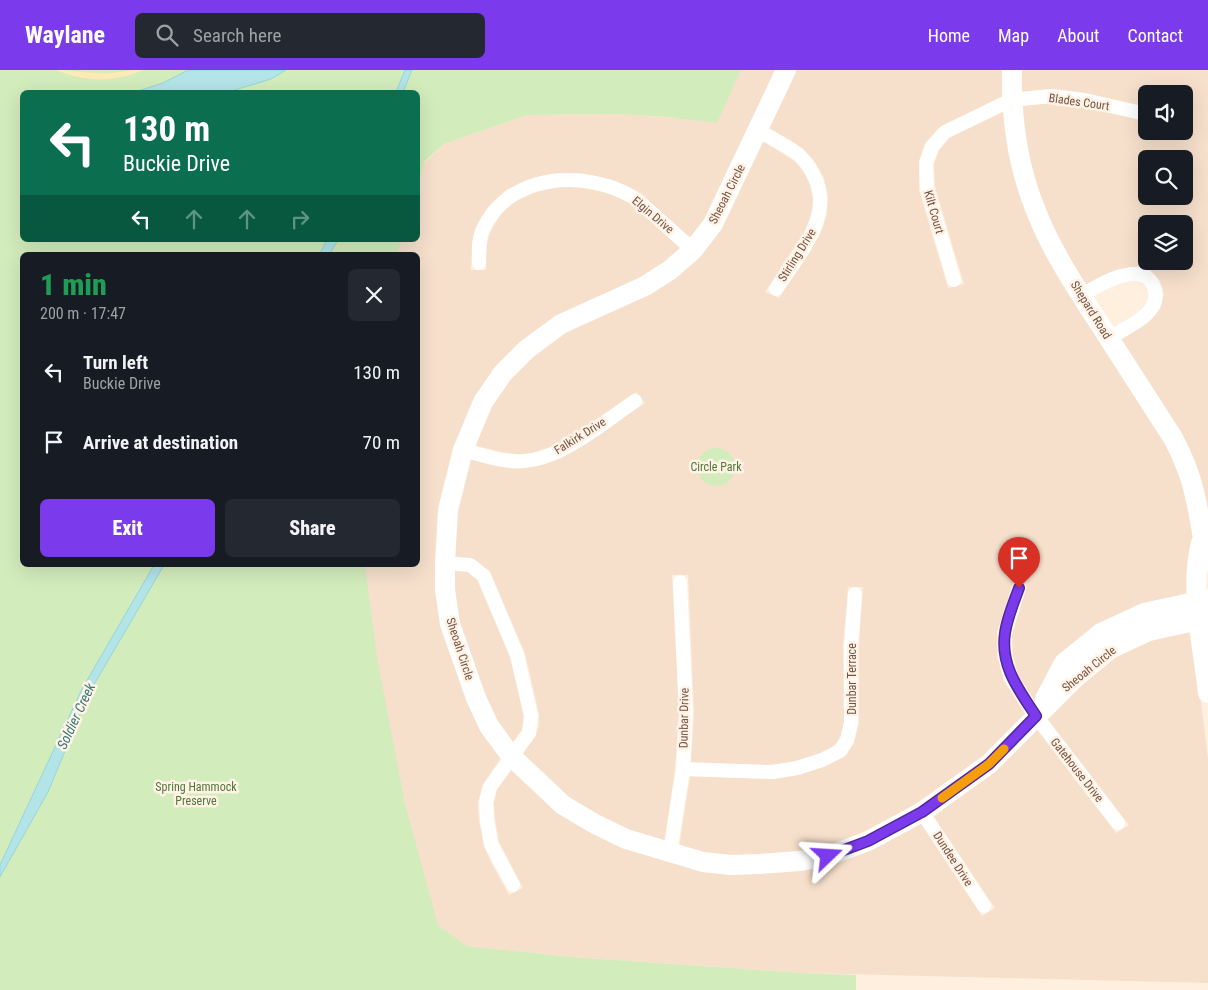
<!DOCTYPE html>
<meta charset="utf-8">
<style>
:root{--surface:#171b24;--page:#242831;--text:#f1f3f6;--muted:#9ea1a6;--accent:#7c3aed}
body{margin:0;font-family:"Roboto Condensed",sans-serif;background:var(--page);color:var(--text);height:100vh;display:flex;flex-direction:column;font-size:19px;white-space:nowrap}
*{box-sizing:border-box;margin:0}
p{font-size:16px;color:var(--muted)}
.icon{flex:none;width:28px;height:28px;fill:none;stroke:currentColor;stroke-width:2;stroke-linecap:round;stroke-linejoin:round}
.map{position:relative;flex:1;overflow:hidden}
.details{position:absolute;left:20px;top:182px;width:400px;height:315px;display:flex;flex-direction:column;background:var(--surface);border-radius:8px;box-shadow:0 5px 20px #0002}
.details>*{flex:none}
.guide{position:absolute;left:20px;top:20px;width:400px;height:152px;border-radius:8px;box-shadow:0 5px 20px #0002;background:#0b6e4f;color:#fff;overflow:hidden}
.fabs{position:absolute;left:1138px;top:15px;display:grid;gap:10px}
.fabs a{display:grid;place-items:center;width:55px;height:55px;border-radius:8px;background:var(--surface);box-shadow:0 5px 20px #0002;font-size:25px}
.pin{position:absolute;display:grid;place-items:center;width:42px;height:42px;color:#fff;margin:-51px -21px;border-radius:50% 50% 50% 0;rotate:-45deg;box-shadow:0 0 5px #0007}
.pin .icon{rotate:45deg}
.me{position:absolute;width:55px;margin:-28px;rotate:70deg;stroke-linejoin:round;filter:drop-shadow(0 0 4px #0008)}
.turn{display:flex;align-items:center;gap:18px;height:105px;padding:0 20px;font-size:22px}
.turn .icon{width:65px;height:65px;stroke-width:2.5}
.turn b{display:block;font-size:35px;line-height:42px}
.lanes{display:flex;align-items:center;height:48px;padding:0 20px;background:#0003;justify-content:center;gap:25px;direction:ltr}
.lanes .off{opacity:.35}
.round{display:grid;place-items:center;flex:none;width:52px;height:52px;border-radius:8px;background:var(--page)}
.headline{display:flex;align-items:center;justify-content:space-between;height:85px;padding:0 20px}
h1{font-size:30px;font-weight:800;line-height:38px;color:#1e9e55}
.action{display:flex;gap:10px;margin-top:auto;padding:10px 20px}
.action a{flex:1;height:58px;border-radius:8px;background:var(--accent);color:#fff;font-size:20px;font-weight:800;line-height:58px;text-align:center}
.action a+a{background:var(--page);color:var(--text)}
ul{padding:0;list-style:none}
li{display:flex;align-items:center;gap:15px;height:70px;padding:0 20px}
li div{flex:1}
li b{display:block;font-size:19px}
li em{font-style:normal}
header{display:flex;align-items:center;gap:30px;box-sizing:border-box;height:70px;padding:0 25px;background:var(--accent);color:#fff}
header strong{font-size:24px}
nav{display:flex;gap:28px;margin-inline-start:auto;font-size:18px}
.search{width:350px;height:45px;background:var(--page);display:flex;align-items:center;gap:12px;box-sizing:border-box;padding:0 18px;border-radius:8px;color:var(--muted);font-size:19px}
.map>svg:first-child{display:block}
.residential{fill:#f6e0cc;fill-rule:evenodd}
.green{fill:#d3ecbc}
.sand{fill:#ffeab7}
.water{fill:#b2e4e8;stroke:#97d5db}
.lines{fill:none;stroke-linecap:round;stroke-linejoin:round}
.street{stroke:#fff;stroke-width:14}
.secondary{stroke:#fff;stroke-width:20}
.route-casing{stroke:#51269a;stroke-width:12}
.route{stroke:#7c3aed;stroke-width:9}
.slow{stroke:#f59e0b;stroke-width:9}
.labels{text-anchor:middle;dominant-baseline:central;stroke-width:5;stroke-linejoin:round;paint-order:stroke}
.street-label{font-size:12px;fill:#755245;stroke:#fff3e6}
.park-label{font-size:12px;fill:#50763a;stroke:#fff3e6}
.water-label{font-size:14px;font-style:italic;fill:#37767c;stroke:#fff3e6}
</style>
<header>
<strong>Waylane</strong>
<div class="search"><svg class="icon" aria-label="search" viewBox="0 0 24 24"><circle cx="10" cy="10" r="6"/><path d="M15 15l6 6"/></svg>Search here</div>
<nav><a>Home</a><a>Map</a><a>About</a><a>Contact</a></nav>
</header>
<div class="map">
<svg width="1208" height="920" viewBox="0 0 1208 920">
<rect width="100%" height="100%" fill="#feefde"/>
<path class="residential" d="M 740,0 L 777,0 L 707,151 L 692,169 L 638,122 L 613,110 L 582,104 L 555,103 L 529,110 L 506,120 L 488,137 L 475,159 L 472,173 L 471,200 L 486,200 L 487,174 L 490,162 L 501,144 L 514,132 L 536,122 L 558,117 L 580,117 L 608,123 L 630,133 L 682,180 L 665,195 L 496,300 L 436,499 L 502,686 L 482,716 L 478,733 L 479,751 L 484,776 L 492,794 L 509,825 L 523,818 L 499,772 L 495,749 L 494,733 L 497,720 L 513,697 L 557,740 L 731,802 L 920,752 L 982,846 L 995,838 L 932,744 L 1035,657 L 1116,763 L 1129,755 L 1046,647 L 1114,585 L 1151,568 L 1192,559 L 1208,689 L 1208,913 L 802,903 L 572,887 L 467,876 L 437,855 L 405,733 L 358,495 L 418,495 L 418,185 L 377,185 L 378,170 L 418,170 L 418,99 L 444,74 L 527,45 L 612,44 L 679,48 Z
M 794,0 L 1004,0 L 1003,26 L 939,58 L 925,73 L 919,91 L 919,120 L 948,218 L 964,214 L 935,117 L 934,94 L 939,80 L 950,67 L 1005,41 L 1009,73 L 1166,371 L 1186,424 L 1194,469 L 1189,526 L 1057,590 L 1035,631 L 1018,605 L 1013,585 L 1012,564 L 1028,513 L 1014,510 L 997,561 L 997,586 L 1004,611 L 1026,646 L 984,689 L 918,737 L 865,765 L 826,779 L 731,788 L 679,778 L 690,706 L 772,709 L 798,705 L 824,697 L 847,684 L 854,673 L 859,653 L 859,576 L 863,517 L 848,517 L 843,576 L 844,653 L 840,668 L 834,676 L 819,684 L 795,691 L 771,696 L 691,693 L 694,642 L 688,505 L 672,505 L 679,642 L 675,699 L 664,774 L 629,763 L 568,730 L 521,685 L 535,667 L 539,655 L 539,644 L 525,583 L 490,502 L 474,489 L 453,487 L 456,441 L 469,388 L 498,396 L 522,398 L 545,394 L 562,388 L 578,378 L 645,333 L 636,322 L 570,367 L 554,376 L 540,381 L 523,385 L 502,382 L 473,375 L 490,335 L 509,308 L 565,260 L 675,205 L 762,71 L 793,90 L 803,100 L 810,114 L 813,128 L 812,141 L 806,159 L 765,222 L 779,228 L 820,165 L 827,144 L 828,127 L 824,108 L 815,92 L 803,79 L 768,57 Z
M 1020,0 L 1208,0 L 1208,459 L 1119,271 L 1149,252 L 1160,239 L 1164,224 L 1160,211 L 1150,200 L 1133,197 L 1117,200 L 1084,216 L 1059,173 L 1032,103 L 1020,36 L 1050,33 L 1083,37 L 1146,51 L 1146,61 L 1184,61 L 1187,46 L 1184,45 L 1184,24 L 1146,24 L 1146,37 L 1085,23 L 1052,19 L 1019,22 ZM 1146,89 L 1184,89 L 1184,126 L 1146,126 ZM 1146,154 L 1184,154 L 1184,191 L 1146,191 Z
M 452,501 L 467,501 L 477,510 L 510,587 L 524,646 L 522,660 L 512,673 L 496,652 L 483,626 L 457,552 Z"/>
<path class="green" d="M 0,0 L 741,0 L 717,53 L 668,47 L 612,44 L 527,45 L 444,74 L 424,92 L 418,114 L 418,22 L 22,22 L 22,170 L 401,170 L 397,185 L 22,185 L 22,495 L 365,495 L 377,587 L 405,733 L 438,855 L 467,876 L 572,887 L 802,903 L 856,905 L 856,920 L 0,920 Z
M697 397a19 19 0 1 1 38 0a19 19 0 1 1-38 0Z"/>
<path class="sand" d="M 56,0 C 71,0 84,3 99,3 C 114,4 128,0 143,0 C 114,13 85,12 56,0 Z"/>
<path class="water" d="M 188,0 L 286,0 L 271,9 L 228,22 L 135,22 L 163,13 Z
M 405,0 L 412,0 L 403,22 L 396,22 Z
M 327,170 L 338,170 L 329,185 L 319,185 Z
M 154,495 L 164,495 L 89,623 L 48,722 L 0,807 L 0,795 L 82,619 Z"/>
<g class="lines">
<path class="street" d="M 758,60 C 771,68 786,75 798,84 C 805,90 810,98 814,106 C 835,146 797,187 776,219
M 479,193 C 479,182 478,170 483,159 C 509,103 584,99 633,127 C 640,131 647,139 653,144 C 666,156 680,168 693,180
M 954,210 L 927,118 L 926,93 L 932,77 L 945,62 L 1011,30 L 1051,26 L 1084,30 L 1146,44
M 1081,225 C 1097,217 1116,204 1135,204 C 1143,204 1150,208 1153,215 C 1166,242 1127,257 1109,268
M 463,380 C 482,385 504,393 524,391 C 563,388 603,353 635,331
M 445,493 L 470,495 L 484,506 L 517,585 L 531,646 L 529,663 L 490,717 L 486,732 L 487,750 L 491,774 L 513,815
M 1019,518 L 1005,563 L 1005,586 L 1011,608 L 1036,646 L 1118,753
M 683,699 L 772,702 L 797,698 L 822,690 L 840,681 L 847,670 L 851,653 L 851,576 L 855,524
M 922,742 L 984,836
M 670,783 L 683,699 L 686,642 L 680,512"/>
<path class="secondary" d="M 786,0 L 713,154 L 693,180 L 670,200 L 645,216 L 561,254 L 527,279 L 503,303 L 483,332 L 463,380 L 448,440 L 445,493 L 445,520 L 450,554 L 476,628 L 489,656 L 511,686 L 563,735 L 595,754 L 626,769 L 703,792 L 731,795 L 759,794 L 800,791 L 828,786 L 868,771 L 922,742 L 989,694 L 1076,607 L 1110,579 L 1149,561 L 1208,548
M 1012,0 C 1011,47 1018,97 1036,141 C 1052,182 1077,219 1101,256 C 1125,293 1149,331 1173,368 C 1182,385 1190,403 1194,422 C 1200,445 1202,468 1208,491
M 1201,473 C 1189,518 1203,577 1208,623
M 1045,629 L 1064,593 L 1101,563 L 1144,543 L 1208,529"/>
</g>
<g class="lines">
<defs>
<path id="route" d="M 828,786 L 868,771 L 922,742 L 989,694 L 1036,646 C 1019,620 1000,596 1005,563 C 1007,548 1014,532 1019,518"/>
</defs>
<use href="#route" class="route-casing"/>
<use href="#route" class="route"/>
<path class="slow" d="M 942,728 L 989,694 L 1004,679"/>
</g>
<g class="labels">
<g class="street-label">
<text transform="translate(1079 32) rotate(8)">Blades Court</text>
<text transform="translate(727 124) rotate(-63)">Sheoah Circle</text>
<text transform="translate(934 142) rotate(74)">Kilt Court</text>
<text transform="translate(653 145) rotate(40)">Elgin Drive</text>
<text transform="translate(797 185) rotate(-58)">Stirling Drive</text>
<text transform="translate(1091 240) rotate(58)">Shepard Road</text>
<text transform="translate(580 366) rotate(-32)">Falkirk Drive</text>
<text transform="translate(460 579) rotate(72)">Sheoah Circle</text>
<text transform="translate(1089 599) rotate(-39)">Sheoah Circle</text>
<text transform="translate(852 609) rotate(-90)">Dunbar Terrace</text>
<text transform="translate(684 648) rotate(-89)">Dunbar Drive</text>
<text transform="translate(1077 700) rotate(52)">Gatehouse Drive</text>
<text transform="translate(953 789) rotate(57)">Dundee Drive</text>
</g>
<g class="park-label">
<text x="716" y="397">Circle Park</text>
<text x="196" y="717">Spring Hammock<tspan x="196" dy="14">Preserve</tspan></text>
</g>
<g class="water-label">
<text transform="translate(76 646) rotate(-65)">Soldier Creek</text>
</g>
</g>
</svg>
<div class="fabs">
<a><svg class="icon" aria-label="sound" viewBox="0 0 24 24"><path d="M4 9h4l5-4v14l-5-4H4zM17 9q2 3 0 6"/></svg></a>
<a><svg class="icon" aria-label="search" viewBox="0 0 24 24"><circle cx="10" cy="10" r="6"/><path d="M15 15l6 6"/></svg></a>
<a><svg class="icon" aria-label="layers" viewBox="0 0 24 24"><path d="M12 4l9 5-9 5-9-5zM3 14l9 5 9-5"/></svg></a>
</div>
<div class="pin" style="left:1019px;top:518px;background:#d93025"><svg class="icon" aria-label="arrive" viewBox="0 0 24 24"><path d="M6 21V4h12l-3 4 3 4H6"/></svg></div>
<svg class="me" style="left:828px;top:786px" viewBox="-20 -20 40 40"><path d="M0-17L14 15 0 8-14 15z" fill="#7c3aed" stroke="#fff" stroke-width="4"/></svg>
<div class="guide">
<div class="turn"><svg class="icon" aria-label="left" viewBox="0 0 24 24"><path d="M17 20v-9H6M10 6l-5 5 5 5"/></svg><div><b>130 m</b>Buckie Drive</div></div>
<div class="lanes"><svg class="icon" aria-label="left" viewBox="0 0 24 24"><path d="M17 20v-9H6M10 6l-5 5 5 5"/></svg><svg class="icon off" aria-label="ahead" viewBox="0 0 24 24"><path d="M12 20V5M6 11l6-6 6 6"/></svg><svg class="icon off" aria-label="ahead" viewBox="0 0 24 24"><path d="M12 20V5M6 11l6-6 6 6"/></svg><svg class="icon off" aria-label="right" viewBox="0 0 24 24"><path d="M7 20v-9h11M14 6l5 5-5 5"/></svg></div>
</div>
<section class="details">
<div class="headline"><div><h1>1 min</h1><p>200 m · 17:47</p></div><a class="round"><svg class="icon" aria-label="close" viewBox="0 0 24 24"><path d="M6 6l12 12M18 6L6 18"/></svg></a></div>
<ul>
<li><svg class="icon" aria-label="left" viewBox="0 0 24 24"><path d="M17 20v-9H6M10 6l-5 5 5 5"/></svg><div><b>Turn left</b><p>Buckie Drive</p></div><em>130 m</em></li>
<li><svg class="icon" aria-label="arrive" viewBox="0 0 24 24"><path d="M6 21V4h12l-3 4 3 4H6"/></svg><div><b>Arrive at destination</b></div><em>70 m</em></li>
</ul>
<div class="action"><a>Exit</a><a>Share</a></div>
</section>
</div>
